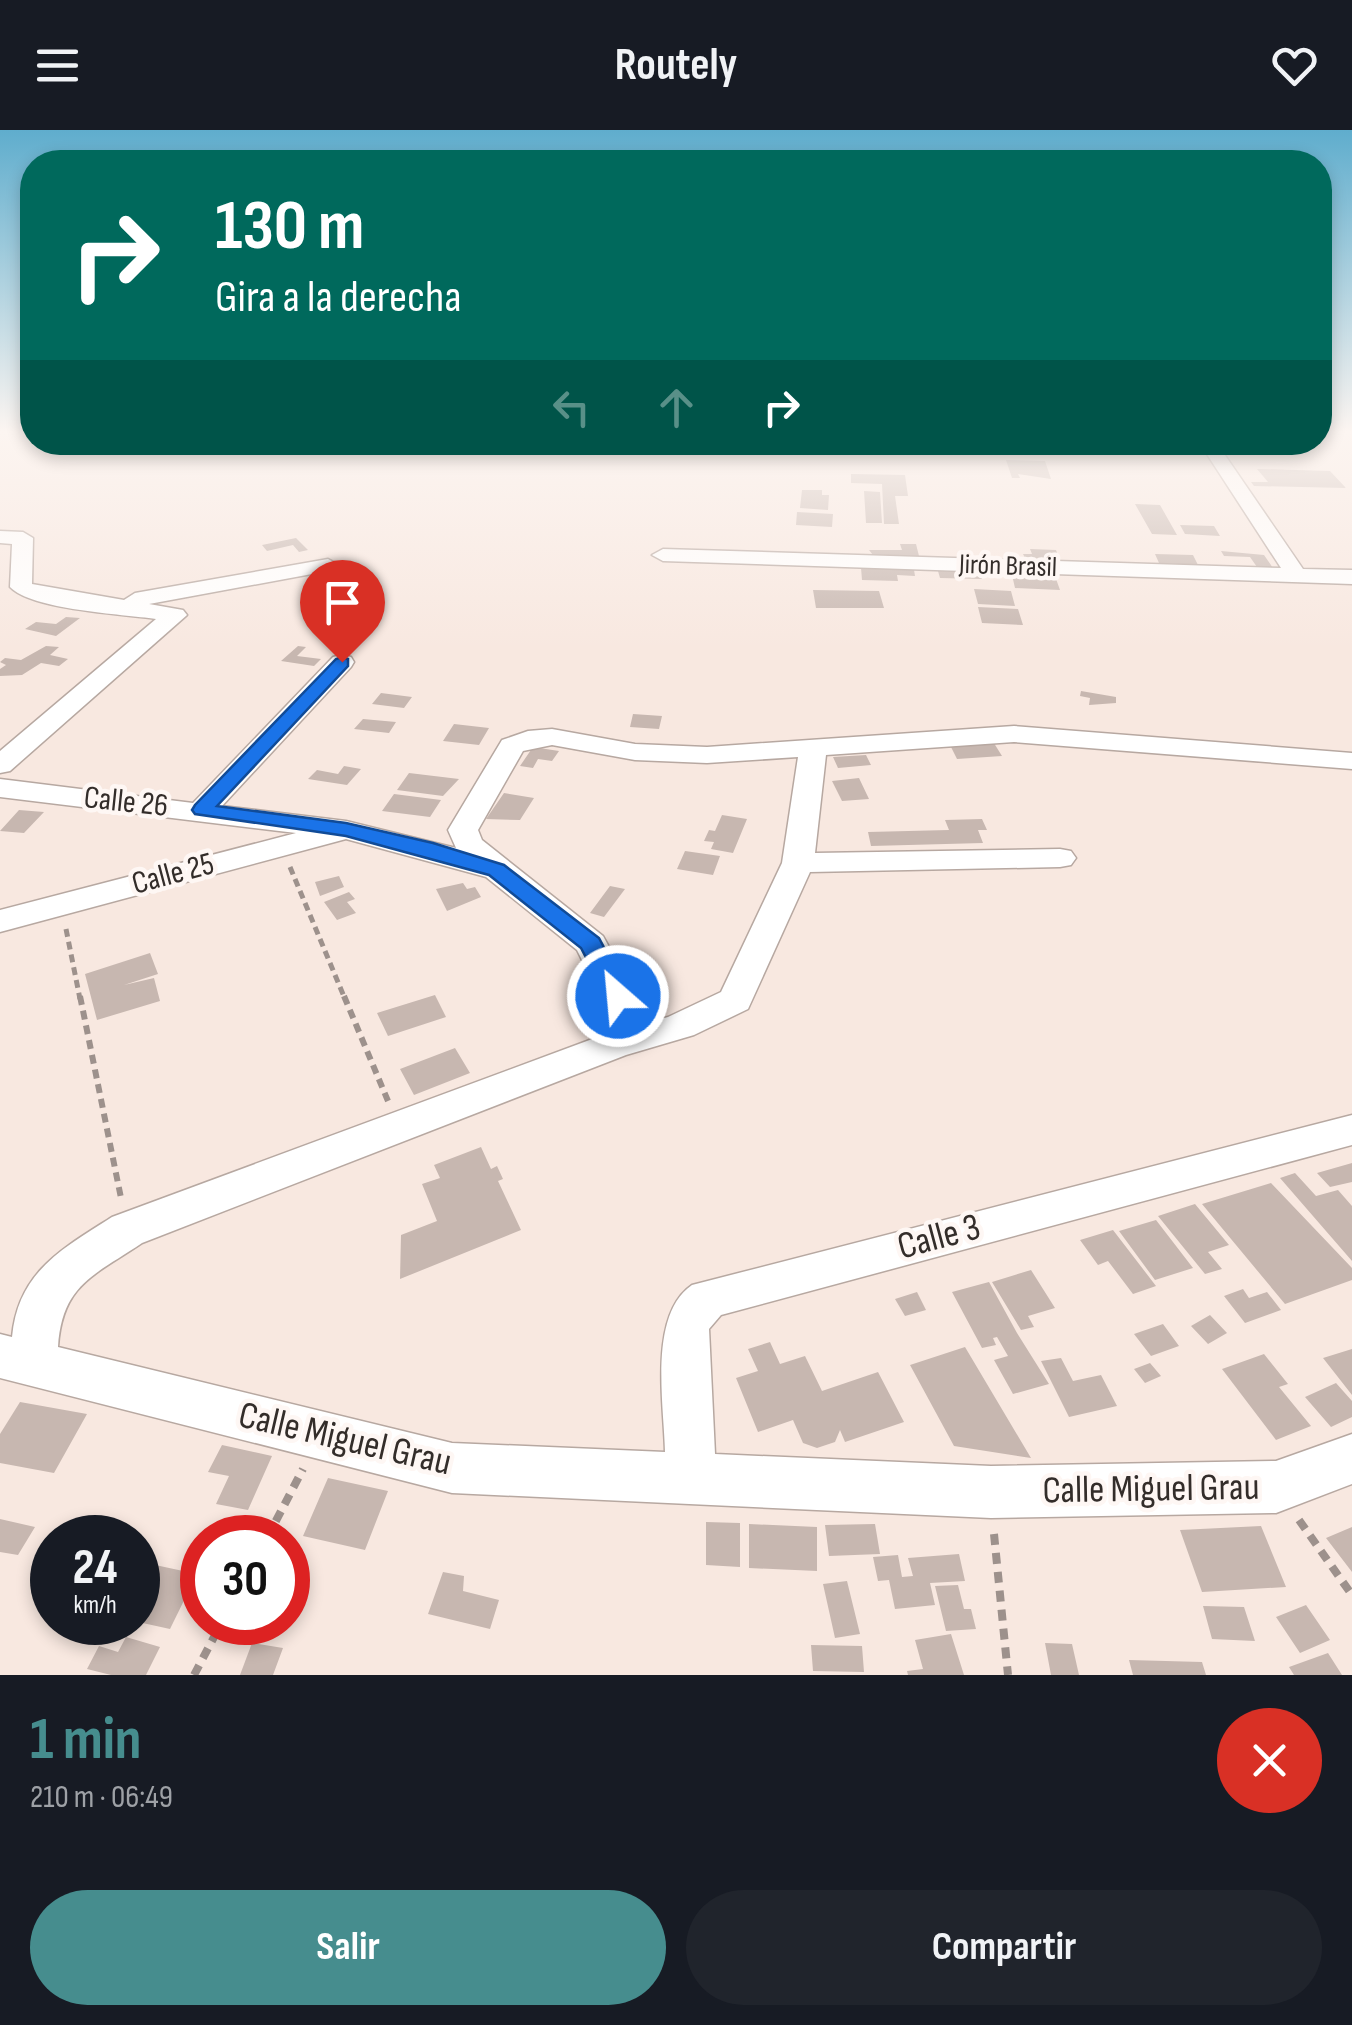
<!DOCTYPE html>
<html lang="es">
<meta charset="utf-8">
<style>
:root{--surface:#171b24;--page:#20242c;--text:#f1f3f6;--muted:#9ea1a6;--accent:#468d8e}
body{margin:0;font-family:"Sofia Sans Condensed",sans-serif;background:var(--page);color:var(--text);height:100vh;display:flex;flex-direction:column;font-size:38px;white-space:nowrap}
*{box-sizing:border-box;margin:0}
p{font-size:32px;color:var(--muted)}
.icon{flex:none;width:55px;height:55px;fill:none;stroke:currentColor;stroke-width:2;stroke-linecap:round;stroke-linejoin:round}
.map{position:relative;height:1545px;overflow:hidden}
.side{display:flex;flex-direction:column;background:var(--surface);flex:1}
.side>*{flex:none}
.top-card{position:absolute;left:20px;top:20px;width:1312px;height:305px;border-radius:40px;box-shadow:0 5px 15px #0003;background:#00695c;color:#fff;overflow:hidden}
.speed{position:absolute;left:30px;top:1385px;display:flex;gap:20px;font-size:50px;font-weight:700;text-align:center}
.speed>*{display:grid;place-content:center;width:130px;height:130px;border-radius:50%;background:var(--surface);box-shadow:0 5px 15px #0003;line-height:1}
.speed small{font-size:25px;font-weight:400}
.speed .limit{border:15px solid #d22;background:#fff;color:#111}
.pin{position:absolute;display:grid;place-items:center;width:85px;height:85px;color:#fff;margin:-102px -42px;border-radius:50% 50% 50% 0;rotate:-45deg;box-shadow:0 0 10px #0007}
.pin .icon{rotate:45deg}
.me{position:absolute;width:110px;margin:-55px;rotate:333deg;stroke-linejoin:round;filter:drop-shadow(0 0 8px #0008)}
.turn{display:flex;align-items:center;gap:35px;height:210px;padding:0 30px;font-size:45px}
.turn .icon{width:130px;height:130px;stroke-width:2.5}
.turn b{display:block;font-size:70px;line-height:85px}
.lanes{display:flex;align-items:center;height:95px;padding:0 30px;background:#0003;justify-content:center;gap:50px;direction:ltr}
.lanes .off{opacity:.35}
.round{display:grid;place-items:center;flex:none;width:105px;height:105px;border-radius:52px;background:var(--page)}
.headline{display:flex;align-items:center;justify-content:space-between;height:170px;padding:0 30px}
h1{font-size:60px;font-weight:700;line-height:75px;color:var(--accent)}
.cta{display:flex;gap:20px;margin-top:auto;padding:20px 30px}
.cta a{flex:1;height:115px;border-radius:60px;background:var(--accent);color:#fff;font-size:40px;font-weight:700;line-height:115px;text-align:center}
.cta a+a{background:var(--page);color:var(--text)}
header{display:flex;justify-content:space-between;align-items:center;height:130px;padding:0 30px;background:var(--surface);font-size:45px;font-weight:700}
.map>svg:first-child{display:block}
.building{fill:#c7b7b0}
.lines{fill:none;stroke-linecap:round;stroke-linejoin:round}
.minor-casing{stroke:#b7a8a1;stroke-width:3}
.path-far2{stroke:#9d918c;stroke-width:5;stroke-dasharray:8 5;stroke-linecap:butt}
.path-far1{stroke:#9d918c;stroke-width:6;stroke-dasharray:9 6;stroke-linecap:butt}
.path{stroke:#9d918c;stroke-width:8;stroke-dasharray:11 8;stroke-linecap:butt}
.minor{fill:#fff;fill-rule:evenodd}
.route{fill:#1a73e8;stroke:#114b97;stroke-width:2.5}
.labels{text-anchor:middle;dominant-baseline:central;stroke-width:9;stroke-linejoin:round;paint-order:stroke}
.far-street-label{font-size:28px;fill:#332d2a;stroke:#fef7f4}
.street-label{font-size:32px;fill:#332d2a;stroke:#fef7f4}
.near-street-label{font-size:38px;fill:#332d2a;stroke:#fef7f4}
</style>
<header><svg class="icon" aria-label="menu" viewBox="0 0 24 24"><path d="M4 6h16M4 12h16M4 18h16"/></svg>Routely<svg class="icon" aria-label="heart" viewBox="0 0 24 24"><path d="M12 20l-8-8c-3-5 5-10 8-4 3-6 11-1 8 4z"/></svg></header>
<div class="map">
<svg width="1352" height="1545" viewBox="0 0 1352 1545">
<rect width="100%" height="100%" fill="#f8e8e0"/>
<path class="building" d="M 1006,330 L 1045,331 L 1051,349 L 1018,344 L 1020,348 L 1012,348 Z
M 1257,339 L 1330,341 L 1346,358 L 1254,356 L 1251,352 L 1268,352 Z
M 851,344 L 905,345 L 908,366 L 895,366 L 899,394 L 884,394 L 882,354 L 851,353 Z
M 802,360 L 822,360 L 822,365 L 829,365 L 828,380 L 800,378 Z
M 864,361 L 880,362 L 882,393 L 866,393 Z
M 1135,374 L 1160,375 L 1177,405 L 1152,404 Z
M 797,382 L 833,384 L 832,397 L 796,395 Z
M 1180,395 L 1214,396 L 1220,406 L 1185,404 Z
M 296,408 L 308,420 L 299,422 L 293,415 L 267,421 L 262,415 Z
M 900,414 L 916,414 L 919,426 L 873,425 L 869,420 L 902,420 Z
M 1030,419 L 1056,420 L 1060,431 L 1026,430 L 1023,424 L 1032,424 Z
M 1221,421 L 1264,425 L 1273,438 L 1257,437 L 1250,427 L 1224,426 Z
M 1155,424 L 1193,425 L 1198,435 L 1159,433 Z
M 861,438 L 914,440 L 915,446 L 897,445 L 898,451 L 862,450 Z
M 938,441 L 980,442 L 982,449 L 940,448 Z
M 1012,445 L 1055,446 L 1060,460 L 1015,458 Z
M 974,459 L 1011,461 L 1015,476 L 978,474 Z
M 813,460 L 879,461 L 884,478 L 816,478 Z
M 978,477 L 1018,479 L 1023,495 L 982,493 Z
M 66,487 L 80,488 L 56,506 L 25,499 L 36,492 L 56,494 Z
M 46,516 L 59,517 L 50,525 L 68,529 L 59,536 L 41,533 L 22,545 L 0,546 L 0,539 L 6,535 L 0,532 L 5,528 L 21,530 Z
M 298,516 L 306,517 L 297,526 L 321,529 L 314,536 L 281,531 Z
M 1081,561 L 1116,567 L 1116,573 L 1089,575 L 1090,568 L 1080,566 Z
M 381,563 L 412,567 L 404,578 L 372,574 Z
M 633,584 L 662,586 L 659,599 L 630,597 Z
M 363,589 L 396,592 L 389,603 L 354,599 Z
M 454,594 L 489,598 L 479,615 L 443,611 Z
M 992,610 L 1002,626 L 957,629 L 949,613 Z
M 533,617 L 559,621 L 552,631 L 538,629 L 533,638 L 520,636 Z
M 866,625 L 871,635 L 838,638 L 833,627 Z
M 344,636 L 361,639 L 347,655 L 308,649 L 317,640 L 338,644 Z
M 409,643 L 459,649 L 443,666 L 397,660 Z
M 859,648 L 869,669 L 842,671 L 832,651 Z
M 504,663 L 534,668 L 520,690 L 486,689 Z
M 394,664 L 441,670 L 430,687 L 382,681 Z
M 19,680 L 44,682 L 24,703 L 0,701 Z
M 722,685 L 747,689 L 733,723 L 711,719 L 714,712 L 704,711 L 709,700 L 715,701 Z
M 982,689 L 987,700 L 978,700 L 983,713 L 871,716 L 868,702 L 949,700 L 945,690 Z
M 685,721 L 720,726 L 713,745 L 677,739 Z
M 339,746 L 344,757 L 320,766 L 315,752 Z
M 463,753 L 467,759 L 475,757 L 481,767 L 447,781 L 436,759 Z
M 610,756 L 625,759 L 604,787 L 590,783 Z
M 349,762 L 355,769 L 347,772 L 356,783 L 337,790 L 324,772 Z
M 150,823 L 158,844 L 124,855 L 154,848 L 160,871 L 97,890 L 85,844 Z
M 435,865 L 446,887 L 388,906 L 377,883 Z
M 455,918 L 470,943 L 414,965 L 400,939 Z
M 481,1017 L 491,1039 L 497,1036 L 503,1049 L 498,1051 L 521,1100 L 400,1149 L 401,1105 L 437,1091 L 422,1054 L 440,1048 L 434,1035 Z
M 1352,1033 L 1352,1052 L 1330,1057 L 1317,1043 Z
M 1295,1043 L 1316,1066 L 1338,1060 L 1352,1076 L 1352,1131 L 1280,1048 Z
M 1271,1053 L 1352,1138 L 1352,1150 L 1285,1174 L 1202,1074 Z
M 1195,1074 L 1229,1115 L 1208,1122 L 1222,1139 L 1205,1144 L 1158,1086 Z
M 1156,1090 L 1193,1138 L 1155,1150 L 1119,1101 Z
M 1113,1100 L 1156,1156 L 1133,1164 L 1108,1131 L 1098,1135 L 1080,1110 Z
M 1031,1140 L 1055,1178 L 1028,1186 L 1034,1197 L 1021,1200 L 992,1152 Z
M 989,1152 L 1017,1203 L 1049,1254 L 1013,1264 L 994,1230 L 1008,1226 L 997,1207 L 993,1208 L 996,1215 L 982,1218 L 952,1162 Z
M 1243,1159 L 1249,1168 L 1267,1162 L 1281,1180 L 1245,1193 L 1224,1166 Z
M 917,1162 L 926,1180 L 905,1186 L 895,1169 Z
M 1210,1185 L 1227,1203 L 1208,1214 L 1191,1196 Z
M 1163,1194 L 1179,1216 L 1151,1226 L 1134,1204 Z
M 770,1212 L 780,1234 L 805,1226 L 822,1261 L 878,1242 L 904,1292 L 845,1312 L 840,1300 L 835,1312 L 817,1318 L 803,1313 L 793,1290 L 758,1302 L 736,1248 L 758,1241 L 748,1219 Z
M 965,1217 L 1031,1328 L 954,1316 L 910,1235 Z
M 1352,1219 L 1352,1265 L 1323,1228 Z
M 1264,1224 L 1288,1254 L 1279,1257 L 1311,1296 L 1276,1310 L 1222,1239 Z
M 1061,1228 L 1073,1251 L 1101,1245 L 1117,1276 L 1069,1287 L 1041,1231 Z
M 1150,1233 L 1161,1246 L 1145,1253 L 1134,1239 Z
M 1336,1253 L 1352,1271 L 1352,1287 L 1331,1297 L 1305,1267 Z
M 20,1272 L 87,1284 L 54,1343 L 0,1333 L 0,1304 Z
M 222,1315 L 272,1326 L 248,1380 L 216,1374 L 229,1346 L 208,1342 Z
M 328,1348 L 388,1361 L 365,1420 L 303,1406 Z
M 0,1389 L 35,1397 L 18,1425 L 0,1422 Z
M 706,1392 L 740,1393 L 740,1437 L 706,1435 Z
M 749,1394 L 817,1397 L 817,1441 L 749,1438 Z
M 875,1394 L 880,1424 L 829,1426 L 825,1395 Z
M 1261,1396 L 1286,1457 L 1202,1462 L 1180,1400 Z
M 1352,1397 L 1352,1442 L 1326,1408 Z
M 959,1424 L 965,1451 L 930,1453 L 935,1475 L 895,1479 L 889,1450 L 878,1451 L 873,1427 L 898,1425 L 902,1447 L 913,1446 L 908,1428 Z
M 146,1433 L 197,1444 L 170,1499 L 138,1492 L 138,1449 Z
M 443,1442 L 464,1446 L 463,1461 L 499,1470 L 490,1499 L 428,1484 Z
M 847,1451 L 860,1504 L 835,1508 L 823,1454 Z
M 958,1455 L 964,1479 L 971,1479 L 976,1499 L 946,1501 L 935,1456 Z
M 1306,1475 L 1330,1510 L 1300,1523 L 1276,1487 Z
M 1203,1476 L 1244,1477 L 1255,1511 L 1212,1509 Z
M 951,1504 L 964,1545 L 908,1545 L 907,1541 L 923,1539 L 915,1510 Z
M 126,1507 L 160,1517 L 146,1545 L 111,1545 L 87,1539 L 99,1516 L 118,1522 Z
M 252,1513 L 283,1518 L 273,1545 L 240,1545 Z
M 1045,1513 L 1072,1514 L 1079,1545 L 1051,1545 Z
M 811,1515 L 862,1516 L 864,1542 L 813,1541 Z
M 1328,1523 L 1342,1545 L 1294,1545 L 1289,1537 Z
M 1129,1530 L 1202,1532 L 1206,1545 L 1133,1545 Z"/>
<g class="lines">
<defs>
<path id="minor" d="M 1199,312 L 1216,312 L 1303,439 L 1352,440 L 1352,454 L 663,431 L 652,425 L 663,419 L 1281,438 Z
M 0,401 L 23,402 L 33,408 L 32,454 L 124,470 L 135,463 L 328,429 L 339,435 L 328,441 L 149,474 L 183,480 L 187,485 L 10,641 L 0,643 L 0,621 L 156,489 C 122,484 32,480 10,457 L 12,414 L 0,413 Z
M 342,525 L 351,527 L 354,532 L 351,537 L 222,676 L 346,691 L 456,718 L 448,700 L 502,610 L 528,601 L 552,599 L 635,614 L 707,617 L 1014,596 L 1352,623 L 1352,639 L 1014,612 L 826,625 L 815,723 L 1060,719 L 1071,721 L 1076,728 L 1071,735 L 1060,737 L 810,742 L 748,879 L 694,905 L 626,925 L 142,1113 C 95,1145 62,1154 58,1217 L 452,1313 L 665,1322 C 664,1274 648,1185 692,1155 L 1352,985 L 1352,1015 L 721,1185 L 709,1199 L 715,1324 L 991,1336 L 1276,1331 L 1352,1304 L 1352,1354 L 1276,1383 L 991,1388 L 452,1363 L 0,1248 L 0,1204 L 12,1207 C 18,1142 62,1119 112,1087 L 595,908 L 600,866 L 577,820 L 486,747 L 346,709 L 0,802 L 0,780 L 296,703 L 0,667 L 0,649 L 193,673 L 333,527 ZM 552,615 L 635,630 L 707,633 L 798,627 L 782,733 L 721,862 L 668,887 L 633,897 L 636,866 L 603,806 L 482,710 L 478,700 L 523,621 Z"/>
</defs>
<use href="#minor" class="minor-casing"/>
<path class="path-far2" d="M 290,737 L 345,869
M 66,799 L 80,869"/>
<path class="path-far1" d="M 80,866 L 121,1068
M 344,866 L 388,971"/>
<path class="path" d="M 1299,1390 L 1352,1465
M 994,1404 L 1008,1545
M 267,1408 L 303,1339
M 194,1545 L 222,1492"/>
<use href="#minor" class="minor"/>
</g>
<linearGradient id="sky" x2="0" y2="1"><stop stop-color="#5fadcd"/><stop offset="0.58" stop-color="#fcf5f1"/><stop offset="1" stop-color="#fcf5f1" stop-opacity="0"/></linearGradient>
<rect width="1352" height="519" fill="url(#sky)"/>
<path class="route" d="M 342,527 L 348,529 L 348,536 L 217,676 L 346,693 L 433,713 L 504,735 L 599,808 L 630,866 L 627,872 L 609,872 L 581,818 L 489,745 L 346,706 L 195,684 L 192,680 L 195,675 L 336,529 Z"/>
<g class="labels">
<g class="far-street-label">
<text transform="translate(1008 436) rotate(2)">Jirón Brasil</text>
</g>
<g class="street-label">
<text transform="translate(126 672) rotate(6)">Calle 26</text>
<text transform="translate(173 744) rotate(-15)">Calle 25</text>
</g>
<g class="near-street-label">
<text transform="translate(939 1107) rotate(-15)">Calle 3</text>
<text transform="translate(345 1309) rotate(13)">Calle Miguel Grau</text>
<text transform="translate(1151 1359) rotate(-1)">Calle Miguel Grau</text>
</g>
</g>
</svg>
<div class="speed"><div>24<small>km/h</small></div><div class="limit">30</div></div>
<div class="pin" style="left:342px;top:532px;background:#d93025"><svg class="icon" aria-label="arrive" viewBox="0 0 24 24"><path d="M6 21V4h12l-3 4 3 4H6"/></svg></div>
<svg class="me" style="left:618px;top:866px" viewBox="-20 -20 40 40"><circle r="17" fill="#1a73e8" stroke="#fff" stroke-width="3"/><path d="M0-11L8 9 0 5-8 9z" fill="#fff"/></svg>
<div class="top-card">
<div class="turn"><svg class="icon" aria-label="right" viewBox="0 0 24 24"><path d="M7 20v-9h11M14 6l5 5-5 5"/></svg><div><b>130 m</b>Gira a la derecha</div></div>
<div class="lanes"><svg class="icon off" aria-label="left" viewBox="0 0 24 24"><path d="M17 20v-9H6M10 6l-5 5 5 5"/></svg><svg class="icon off" aria-label="ahead" viewBox="0 0 24 24"><path d="M12 20V5M6 11l6-6 6 6"/></svg><svg class="icon" aria-label="right" viewBox="0 0 24 24"><path d="M7 20v-9h11M14 6l5 5-5 5"/></svg></div>
</div>
</div>
<section class="side">
<div class="headline"><div><h1>1 min</h1><p>210 m · 06:49</p></div><a class="round" style="background:#d93025;color:#fff"><svg class="icon" aria-label="close" viewBox="0 0 24 24"><path d="M6 6l12 12M18 6L6 18"/></svg></a></div>
<div class="cta"><a>Salir</a><a>Compartir</a></div>
</section>
